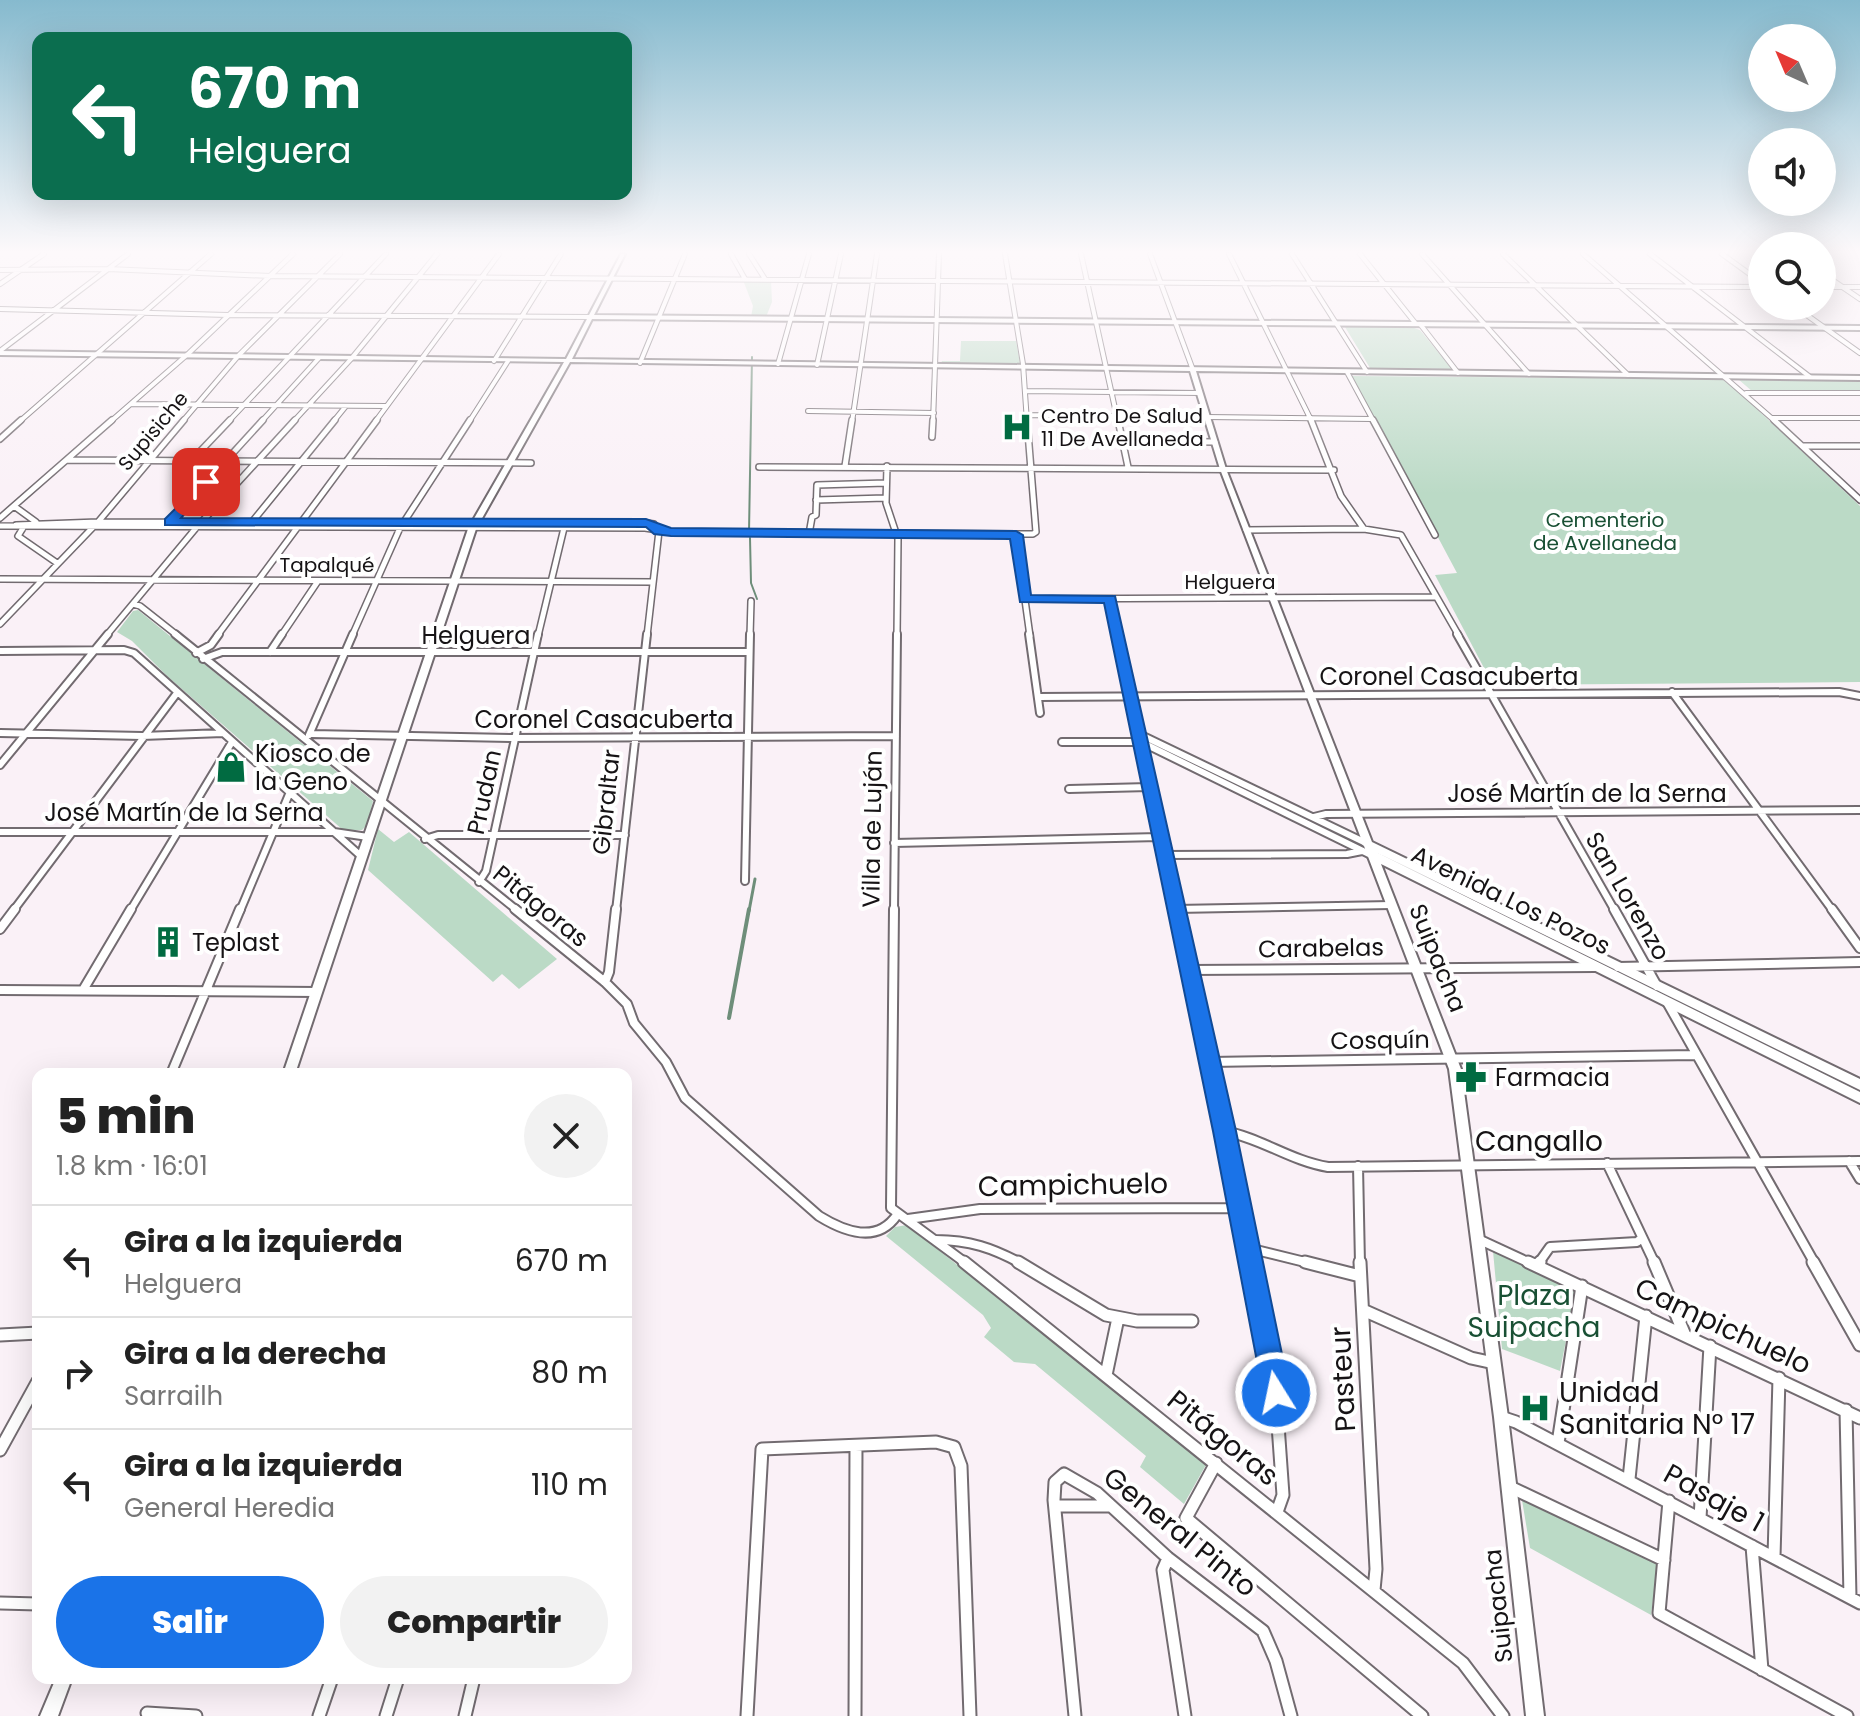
<!DOCTYPE html>
<html lang="es">
<meta charset="utf-8">
<style>
:root{--surface:#fff;--page:#f2f2f2;--text:#222;--muted:#767676;--line:#e0e0e0;--accent:#1a73e8}
body{margin:0;font-family:Poppins,sans-serif;background:var(--page);color:var(--text);height:100vh;display:flex;flex-direction:column;font-size:30px;white-space:nowrap}
*{box-sizing:border-box;margin:0}
p{font-size:26px;color:var(--muted)}
.icon{flex:none;width:44px;height:44px;fill:none;stroke:currentColor;stroke-width:2;stroke-linecap:round;stroke-linejoin:round}
.map{position:relative;flex:1;overflow:hidden}
.details{position:absolute;left:32px;top:1068px;width:600px;height:616px;display:flex;flex-direction:column;background:var(--surface);border-radius:16px;box-shadow:0 8px 32px #0002}
.details>*{flex:none}
.top-card{position:absolute;left:32px;top:32px;width:600px;height:168px;border-radius:16px;box-shadow:0 8px 32px #0002;background:#0b6e4f;color:#fff;overflow:hidden}
.needle{width:52px;rotate:316deg}
.tools{position:absolute;left:1748px;top:24px;display:grid;gap:16px}
.tools a{display:grid;place-items:center;width:88px;height:88px;border-radius:50%;background:var(--surface);box-shadow:0 8px 32px #0002;font-size:40px}
.pin{position:absolute;display:grid;place-items:center;width:68px;height:68px;color:#fff;margin:-34px;border-radius:16px;box-shadow:0 4px 12px #0006}
.me{position:absolute;width:88px;margin:-44px;rotate:350deg;stroke-linejoin:round;filter:drop-shadow(0 0 6px #0008)}
.turn{display:flex;align-items:center;gap:28px;height:168px;padding:0 24px;font-size:36px}
.turn .icon{width:104px;height:104px;stroke-width:2.5}
.turn b{display:block;font-size:56px;line-height:68px}
.round{display:grid;place-items:center;flex:none;width:84px;height:84px;border-radius:42px;background:var(--page)}
.summary{display:flex;align-items:center;justify-content:space-between;height:136px;padding:0 24px}
h1{font-size:48px;font-weight:800;line-height:60px}
.primary-button{display:flex;gap:16px;margin-top:auto;padding:16px 24px}
.primary-button a{flex:1;height:92px;border-radius:48px;background:var(--accent);color:#fff;font-size:32px;font-weight:800;line-height:92px;text-align:center}
.primary-button a+a{background:var(--page);color:var(--text)}
ul{padding:0;list-style:none}
li{display:flex;align-items:center;gap:24px;height:112px;padding:0 24px;border-top:2px solid var(--line)}
li div{flex:1}
li b{display:block;font-size:30px}
li em{font-style:normal}
.map>svg:first-child{display:block}
.green{fill:#bbdac6}
.lines{fill:none;stroke-linecap:round;stroke-linejoin:round}
.stream-far2{stroke:#6e8e7a;stroke-width:2}
.stream-far1{stroke:#6e8e7a;stroke-width:3}
.stream{stroke:#6e8e7a;stroke-width:4}
.street-far4-casing{stroke:#726b70;stroke-width:6}
.street-far3-casing{stroke:#726b70;stroke-width:8}
.street-far2-casing{stroke:#726b70;stroke-width:10}
.street-far1-casing{stroke:#726b70;stroke-width:12}
.street-casing{stroke:#726b70;stroke-width:15}
.secondary-casing{stroke:#726b70;stroke-width:4}
.street-far4{stroke:#fff;stroke-width:4}
.street-far3{stroke:#fff;stroke-width:5}
.street-far2{stroke:#fff;stroke-width:6}
.street-far1{stroke:#fff;stroke-width:8}
.street{stroke:#fff;stroke-width:11}
.secondary{fill:#fff;fill-rule:evenodd}
.route{fill:#1a73e8;stroke:#114b97;stroke-width:2}
.labels{text-anchor:middle;dominant-baseline:central;stroke-width:8;stroke-linejoin:round;paint-order:stroke}
.far-poi-label{font-size:20px;fill:#161315;stroke:#fff;text-anchor:start}
.far-street-label{font-size:20px;fill:#161315;stroke:#fff}
.far-park-label{font-size:20px;fill:#195034;stroke:#fff}
.street-label{font-size:24px;fill:#161315;stroke:#fff}
.poi-label{font-size:24px;fill:#161315;stroke:#fff;text-anchor:start}
.near-street-label{font-size:28px;fill:#161315;stroke:#fff}
.near-park-label{font-size:28px;fill:#195034;stroke:#fff}
.near-poi-label{font-size:28px;fill:#161315;stroke:#fff;text-anchor:start}
</style>
<div class="map">
<svg width="1860" height="1716" viewBox="0 0 1860 1716">
<rect width="100%" height="100%" fill="#faf1f7"/>
<path class="green" d="M 743,280 L 771,280 L 772,302 L 766,317 L 751,317 L 753,306 Z
M 1345,327 L 1411,327 L 1420,330 L 1452,369 L 1370,368 Z
M 961,341 L 1016,341 L 1020,363 L 1016,366 L 941,363 L 942,361 L 960,361 Z
M 1352,376 L 1725,379 L 1860,506 L 1860,682 L 1493,685 L 1435,575 L 1457,573 Z
M 1738,379 L 1860,380 L 1860,391 L 1753,392 Z
M 138,610 L 373,801 L 367,825 L 362,830 L 343,830 L 167,676 L 132,641 L 117,632 L 133,611 Z
M 378,829 L 394,842 L 409,832 L 557,959 L 519,989 L 502,974 L 493,982 L 368,870 Z
M 907,1225 L 1207,1463 L 1184,1504 L 1140,1467 L 1146,1456 L 1035,1364 L 1014,1362 L 984,1337 L 991,1328 L 983,1315 L 886,1236 L 895,1227 Z
M 1493,1251 L 1576,1289 L 1560,1371 L 1502,1349 Z
M 1522,1500 L 1612,1538 L 1658,1562 L 1651,1615 L 1530,1548 Z"/>
<g class="lines">
<path class="stream-far2" d="M 749,532 L 752,357
M 750,538 L 751,583 L 757,599"/>
<path class="stream-far1" d="M 749,911 L 755,879"/>
<path class="stream" d="M 729,1018 L 749,909"/>
<defs>
<path id="street-far4" d="M 731,254 L 745,279
M 749,254 L 765,279
M 1005,254 L 1023,364 L 1027,422
M 1081,254 L 1118,422
M 1150,254 L 1193,370
M 1229,254 L 1312,422
M 1292,254 L 1367,372
M 1360,254 L 1416,324
M 1422,254 L 1529,374
M 1503,254 L 1628,375
M 1583,254 L 1776,422
M 1650,254 L 1810,377
M 1722,254 L 1762,283
M 0,270 L 108,269 L 270,276 L 1762,287
M 1822,273 L 1860,299
M 0,284 L 44,254
M 1822,287 L 1860,287
M 1794,306 L 1860,353
M 0,309 L 228,315 L 590,317
M 1420,324 L 1458,373
M 0,351 L 128,254
M 494,361 L 561,254
M 640,363 L 685,254
M 778,364 L 809,254
M 817,365 L 841,254
M 1347,372 L 1374,422
M 1025,391 L 1200,393
M 1746,393 L 1860,393
M 131,404 L 386,406
M 808,411 L 934,413
M 1028,415 L 1372,419
M 1772,418 L 1860,418
M 19,422 L 211,254
M 110,422 L 189,353 L 293,254
M 182,422 L 239,355 L 340,254
M 228,422 L 386,254
M 261,422 L 319,358
M 293,422 L 351,359 L 437,254
M 333,422 L 346,406
M 375,422 L 499,254
M 469,422 L 508,361
M 852,422 L 877,254
M 933,422 L 939,254"/>
<path id="street-far3" d="M 1118,420 L 1128,467
M 1311,420 L 1341,496 L 1364,529
M 1373,420 L 1435,535
M 1774,420 L 1860,500
M 932,437 L 933,420
M 0,439 L 21,420
M 1123,441 L 1215,442
M 1802,446 L 1860,446
M 67,460 L 531,463
M 191,461 L 230,420
M 845,466 L 852,420
M 887,466 L 886,503 L 898,539 L 897,636
M 759,467 L 1334,470
M 816,500 L 885,498
M 14,506 L 36,522
M 0,518 L 112,420
M 170,522 L 263,420
M 252,522 L 335,420
M 16,525 L 98,522 L 646,523 L 654,524 L 659,531
M 0,526 L 645,528 L 671,532 L 1033,534 L 1036,532 L 1027,420
M 23,528 L 18,536 L 57,563
M 1246,530 L 1364,529 L 1401,535 L 1459,636
M 809,534 L 812,517 L 816,515 L 817,485 L 886,483
M 1016,535 L 1030,636
M 0,579 L 653,582
M 1025,599 L 1435,597
M 1110,599 L 1118,636
M 133,604 L 140,606 L 178,636
M 0,624 L 98,522 L 184,420
M 106,636 L 196,528 L 295,420
M 217,636 L 377,420
M 281,636 L 318,581
M 352,636 L 400,528 L 470,420
M 538,636 L 564,528
M 647,636 L 659,531
M 750,636 L 751,601"/>
<path id="street-far2" d="M 175,634 L 518,911
M 1029,634 L 1040,713
M 1117,634 L 1176,911
M 1457,634 L 1615,911
M 0,651 L 124,650 L 134,653 L 362,857
M 270,652 L 282,634
M 196,653 L 211,645 L 219,634
M 203,659 L 222,652 L 749,652
M 1672,692 L 1833,911
M 1038,697 L 1839,692 L 1860,696
M 0,733 L 142,736 L 223,733
M 312,734 L 513,738 L 896,736
M 1139,734 L 1366,843
M 309,735 L 353,634
M 1062,742 L 1141,742 L 1371,855
M 0,765 L 108,634
M 1069,789 L 1149,787
M 1314,817 L 1326,814 L 1860,810
M 0,832 L 334,832 L 368,837
M 425,839 L 438,835 L 625,835
M 894,843 L 1159,837
M 1164,855 L 1347,854 L 1362,851
M 745,881 L 750,634
M 479,882 L 486,871 L 538,634
M 1176,909 L 1391,905
M 13,911 L 177,693
M 130,911 L 232,742
M 240,911 L 290,792
M 616,911 L 647,634
M 894,911 L 897,634"/>
<path id="street-far1" d="M 515,909 L 605,982 L 627,1004 L 634,1023 L 666,1062 L 685,1098 L 819,1216 C 845,1232 877,1244 897,1215
M 894,909 L 891,1208 L 967,1264
M 1175,909 L 1250,1264
M 1614,909 L 1657,986
M 1832,909 L 1860,948
M 0,929 L 15,909
M 1618,967 L 1860,962
M 1189,970 L 1595,967
M 605,982 L 609,972 L 616,909
M 0,990 L 317,992
M 83,990 L 131,909
M 1667,1002 L 1815,1264
M 1210,1062 L 1695,1055
M 171,1074 L 240,909
M 1224,1131 C 1261,1138 1291,1161 1328,1167 L 1860,1161
M 1849,1161 L 1860,1179
M 1607,1163 L 1655,1264
M 1358,1166 L 1360,1264
M 908,1219 L 980,1209 L 1239,1208
M 1478,1239 L 1532,1264
M 936,1240 C 969,1240 993,1248 1022,1264
M 1248,1248 L 1313,1264
M 1538,1264 L 1550,1247 L 1637,1242 L 1642,1238"/>
<path id="street" d="M 964,1262 L 1463,1663 L 1503,1716
M 1018,1262 L 1106,1315 L 1137,1321 L 1192,1321
M 1250,1262 L 1275,1383 L 1283,1495 L 1277,1512
M 1305,1262 L 1360,1276
M 1360,1262 L 1376,1569 L 1374,1590
M 1528,1262 L 1860,1418
M 1654,1262 L 1684,1333
M 1813,1262 L 1860,1345
M 1537,1266 L 1540,1262
M 1363,1310 L 1471,1358 L 1494,1363
M 0,1335 L 38,1333
M 1106,1375 L 1118,1318
M 1846,1410 L 1850,1597
M 1501,1417 L 1516,1422 L 1860,1603
M 1558,1443 L 1582,1286
M 0,1450 L 38,1381
M 1216,1463 L 1186,1518 L 1422,1716
M 1629,1479 L 1646,1316
M 1510,1487 L 1664,1560
M 1669,1501 L 1659,1613 L 1847,1716
M 1055,1506 L 1111,1506
M 1700,1518 L 1710,1346
M 1752,1546 L 1762,1670
M 1774,1557 L 1779,1378
M 1168,1558 L 1163,1570 L 1185,1716
M 0,1603 L 38,1604
M 147,1713 L 196,1716
M 319,1716 L 332,1678
M 386,1716 L 398,1678
M 465,1716 L 474,1678
M 747,1716 L 762,1449 L 936,1442 L 954,1447 L 961,1466 L 970,1716
M 855,1716 L 856,1446
M 1075,1716 L 1054,1500 L 1055,1482 L 1064,1474 L 1097,1493 L 1168,1558 L 1263,1631 L 1276,1661 L 1291,1716"/>
<path id="secondary" d="M 621,254 L 625,254 L 594,315 L 1860,326 L 1860,330 L 592,319 L 572,359 L 1860,376 L 1860,380 L 1196,371 L 1226,469 L 1372,842 L 1860,1079 L 1860,1090 L 1376,852 L 1860,1092 L 1860,1103 L 1381,864 L 1461,1069 L 1508,1417 L 1544,1716 L 1526,1716 L 1494,1417 L 1449,1069 L 1364,846 L 1361,843 L 1362,841 L 1220,469 L 1190,371 L 570,362 L 476,529 L 295,1074 L 283,1074 L 468,529 L 564,362 L 0,355 L 0,351 L 566,359 Z
M 56,1678 L 72,1678 L 58,1716 L 40,1716 Z"/>
</defs>
<use href="#street-far4" class="street-far4-casing"/>
<use href="#street-far3" class="street-far3-casing"/>
<use href="#street-far2" class="street-far2-casing"/>
<use href="#street-far1" class="street-far1-casing"/>
<use href="#street" class="street-casing"/>
<use href="#secondary" class="secondary-casing"/>
<use href="#street-far4" class="street-far4"/>
<use href="#street-far3" class="street-far3"/>
<use href="#street-far2" class="street-far2"/>
<use href="#street-far1" class="street-far1"/>
<use href="#street" class="street"/>
<use href="#secondary" class="secondary"/>
</g>
<linearGradient id="sky" x2="0" y2="1"><stop stop-color="#86bace"/><stop offset="0.51" stop-color="#fdf9fb"/><stop offset="1" stop-color="#fdf9fb" stop-opacity="0"/></linearGradient>
<rect width="1860" height="494" fill="url(#sky)"/>
<path class="route" d="M 206,478 L 213,482 L 181,518 L 646,519 L 671,528 L 1016,531 L 1023,535 L 1031,595 L 1115,596 L 1236,1131 L 1290,1393 L 1286,1403 L 1276,1406 L 1267,1403 L 1263,1393 L 1213,1131 L 1104,603 L 1020,602 L 1010,539 L 671,536 L 654,534 L 646,527 L 165,525 L 165,519 Z"/>
<defs>
<symbol id="hospital-bare" viewBox="-9 -9 18 18"><path d="M-5-5h3v3.5h4V-5h3V5h-3V1.5h-4V5h-3Z" fill="#016b41" stroke="#fff" stroke-width="2.5" paint-order="stroke"/></symbol>
<symbol id="shop-bare" viewBox="-9 -9 18 18"><path d="M-5-2.5h2.3a2.7 3.5 0 0 1 5.4 0H5L5.5 6h-11ZM-1.5-2.5h3a1.5 2.3 0 0 0-3 0Z" fill="#016b41" stroke="#fff" stroke-width="2.5" paint-order="stroke"/></symbol>
<symbol id="building-bare" viewBox="-9 -9 18 18"><path d="M-4-6H4V6H1V3H-1V6H-4ZM-2.5-4.3h1.7v1.8h-1.7ZM.8-4.3h1.7v1.8H.8ZM-2.5-1h1.7V.8h-1.7ZM.8-1h1.7V.8H.8Z" fill="#016b41" stroke="#fff" stroke-width="2.5" paint-order="stroke"/></symbol>
<symbol id="pharmacy-bare" viewBox="-9 -9 18 18"><path d="M-2-6h4v4h4v4h-4v4h-4v-4h-4v-4h4Z" fill="#016b41" stroke="#fff" stroke-width="2.5" paint-order="stroke"/></symbol>
</defs>
<g fill-rule="evenodd">
<use href="#hospital-bare" x="995" y="405" width="44" height="44"/>
<use href="#shop-bare" x="209" y="745" width="44" height="44"/>
<use href="#building-bare" x="146" y="920" width="44" height="44"/>
<use href="#pharmacy-bare" x="1449" y="1055" width="44" height="44"/>
<use href="#hospital-bare" x="1513" y="1386" width="44" height="44"/>
</g>
<g class="labels">
<g class="far-poi-label">
<text x="1041" y="416">Centro De Salud<tspan x="1041" dy="23">11 De Avellaneda</tspan></text>
</g>
<g class="far-street-label">
<text transform="translate(153 431) rotate(-50)">Supisiche</text>
<text x="327" y="565">Tapalqué</text>
<text x="1230" y="582">Helguera</text>
</g>
<g class="far-park-label">
<text x="1605" y="520">Cementerio<tspan x="1605" dy="23">de Avellaneda</tspan></text>
</g>
<g class="street-label">
<text x="476" y="635">Helguera</text>
<text x="1449" y="676">Coronel Casacuberta</text>
<text x="604" y="719">Coronel Casacuberta</text>
<text transform="translate(484 792) rotate(-78)">Prudan</text>
<text x="1587" y="793">José Martín de la Serna</text>
<text transform="translate(606 802) rotate(-84)">Gibraltar</text>
<text x="184" y="812">José Martín de la Serna</text>
<text transform="translate(872 829) rotate(-89)">Villa de Luján</text>
<text transform="translate(1628 896) rotate(60)">San Lorenzo</text>
<text transform="translate(1511 900) rotate(26)">Avenida Los Pozos</text>
<text transform="translate(541 906) rotate(39)">Pitágoras</text>
<text transform="translate(1321 948) rotate(-1)">Carabelas</text>
<text transform="translate(1438 958) rotate(68)">Suipacha</text>
<text transform="translate(1380 1040) rotate(-1)">Cosquín</text>
<text transform="translate(1498 1606) rotate(-96)">Suipacha</text>
</g>
<g class="poi-label">
<text x="255" y="753">Kiosco de<tspan x="255" dy="28">la Geno</tspan></text>
<text x="192" y="942">Teplast</text>
<text x="1495" y="1077">Farmacia</text>
</g>
<g class="near-street-label">
<text x="1539" y="1141">Cangallo</text>
<text transform="translate(1073 1185) rotate(-1)">Campichuelo</text>
<text transform="translate(1723 1326) rotate(25)">Campichuelo</text>
<text transform="translate(1343 1379) rotate(-93)">Pasteur</text>
<text transform="translate(1223 1438) rotate(39)">Pitágoras</text>
<text transform="translate(1714 1498) rotate(29)">Pasaje 1</text>
<text transform="translate(1180 1532) rotate(39)">General Pinto</text>
</g>
<g class="near-park-label">
<text x="1534" y="1295">Plaza<tspan x="1534" dy="32">Suipacha</tspan></text>
</g>
<g class="near-poi-label">
<text x="1559" y="1392">Unidad<tspan x="1559" dy="32">Sanitaria N° 17</tspan></text>
</g>
</g>
</svg>
<div class="tools">
<a><svg class="needle" viewBox="-14 -14 28 28"><path d="M0-13l5 13h-10z" fill="#e53935"/><path d="M0 13l5-13h-10z" fill="#767676"/></svg></a>
<a><svg class="icon" aria-label="sound" viewBox="0 0 24 24"><path d="M4 9h4l5-4v14l-5-4H4zM17 9q2 3 0 6"/></svg></a>
<a><svg class="icon" aria-label="search" viewBox="0 0 24 24"><circle cx="10" cy="10" r="6"/><path d="M15 15l6 6"/></svg></a>
</div>
<div class="pin" style="left:206px;top:482px;background:#d93025"><svg class="icon" aria-label="arrive" viewBox="0 0 24 24"><path d="M6 21V4h12l-3 4 3 4H6"/></svg></div>
<svg class="me" style="left:1276px;top:1393px" viewBox="-20 -20 40 40"><circle r="17" fill="#1a73e8" stroke="#fff" stroke-width="3"/><path d="M0-11L8 9 0 5-8 9z" fill="#fff"/></svg>
<div class="top-card">
<div class="turn"><svg class="icon" aria-label="left" viewBox="0 0 24 24"><path d="M17 20v-9H6M10 6l-5 5 5 5"/></svg><div><b>670 m</b>Helguera</div></div>
</div>
<section class="details">
<div class="summary"><div><h1>5 min</h1><p>1.8 km · 16:01</p></div><a class="round"><svg class="icon" aria-label="close" viewBox="0 0 24 24"><path d="M6 6l12 12M18 6L6 18"/></svg></a></div>
<ul>
<li><svg class="icon" aria-label="left" viewBox="0 0 24 24"><path d="M17 20v-9H6M10 6l-5 5 5 5"/></svg><div><b>Gira a la izquierda</b><p>Helguera</p></div><em>670 m</em></li>
<li><svg class="icon" aria-label="right" viewBox="0 0 24 24"><path d="M7 20v-9h11M14 6l5 5-5 5"/></svg><div><b>Gira a la derecha</b><p>Sarrailh</p></div><em>80 m</em></li>
<li><svg class="icon" aria-label="left" viewBox="0 0 24 24"><path d="M17 20v-9H6M10 6l-5 5 5 5"/></svg><div><b>Gira a la izquierda</b><p>General Heredia</p></div><em>110 m</em></li>
</ul>
<div class="primary-button"><a>Salir</a><a>Compartir</a></div>
</section>
</div>
